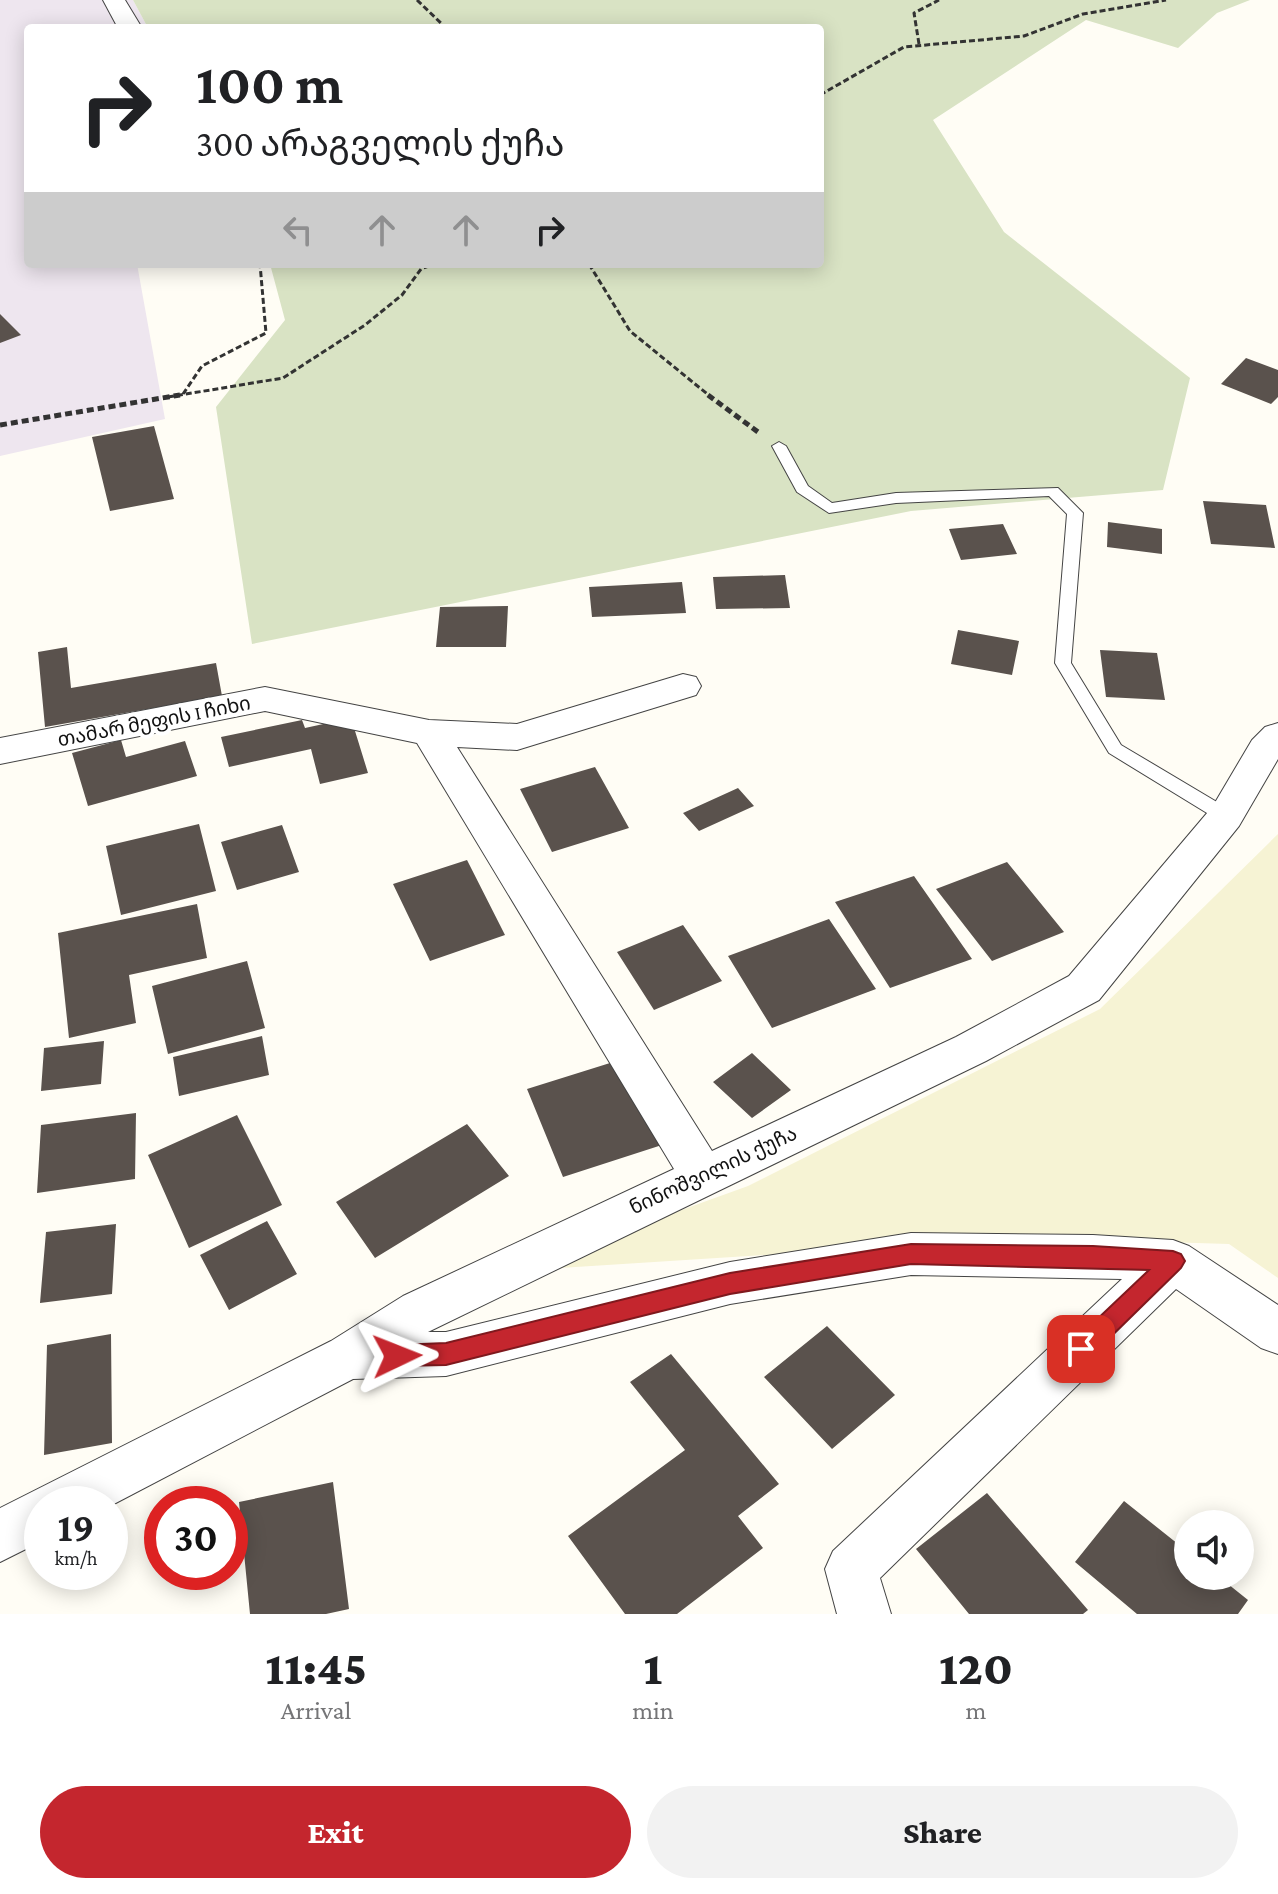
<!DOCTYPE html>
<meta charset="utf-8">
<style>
:root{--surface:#fff;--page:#f2f2f2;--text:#202124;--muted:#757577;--accent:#c4262e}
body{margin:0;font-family:"Crimson Pro","Noto Sans Georgian",serif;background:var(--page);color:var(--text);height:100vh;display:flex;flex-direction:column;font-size:30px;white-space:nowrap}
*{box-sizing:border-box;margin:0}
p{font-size:26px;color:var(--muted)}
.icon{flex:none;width:44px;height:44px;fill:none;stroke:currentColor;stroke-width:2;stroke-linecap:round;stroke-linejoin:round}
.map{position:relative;height:1614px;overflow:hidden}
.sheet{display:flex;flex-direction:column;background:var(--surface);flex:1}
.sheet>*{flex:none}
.hud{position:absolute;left:24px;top:24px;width:800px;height:244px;border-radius:8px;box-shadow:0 4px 20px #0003;background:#fff;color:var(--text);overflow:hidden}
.buttons{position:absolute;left:1174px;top:1510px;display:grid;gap:16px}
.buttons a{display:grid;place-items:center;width:80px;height:80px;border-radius:50%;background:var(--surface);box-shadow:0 4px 20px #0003;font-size:40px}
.speed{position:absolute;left:24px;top:1486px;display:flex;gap:16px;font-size:40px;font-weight:700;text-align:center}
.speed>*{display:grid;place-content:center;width:104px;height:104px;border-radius:50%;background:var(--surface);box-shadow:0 4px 20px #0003;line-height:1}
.speed small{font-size:20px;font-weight:400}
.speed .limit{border:12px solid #d22;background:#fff;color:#111}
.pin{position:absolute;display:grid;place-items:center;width:68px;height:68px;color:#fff;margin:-34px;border-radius:16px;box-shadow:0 4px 12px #0006}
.me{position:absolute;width:88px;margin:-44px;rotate:88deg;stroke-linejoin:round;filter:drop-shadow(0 0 6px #0008)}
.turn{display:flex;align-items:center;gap:28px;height:168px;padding:0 40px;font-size:36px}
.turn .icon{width:104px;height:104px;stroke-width:2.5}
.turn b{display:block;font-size:56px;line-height:68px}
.lanes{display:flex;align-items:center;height:76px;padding:0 40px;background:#0003;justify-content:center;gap:40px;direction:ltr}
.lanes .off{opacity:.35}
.eta{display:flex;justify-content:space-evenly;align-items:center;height:136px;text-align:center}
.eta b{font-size:48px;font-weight:800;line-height:56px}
.cta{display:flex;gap:16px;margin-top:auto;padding:16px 40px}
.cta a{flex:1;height:92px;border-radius:48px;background:var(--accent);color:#fff;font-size:32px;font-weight:800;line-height:92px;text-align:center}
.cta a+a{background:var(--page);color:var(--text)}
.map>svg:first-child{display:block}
.industrial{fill:#eee6ef}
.farmland{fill:#f6f3d4}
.cemetery{fill:#d9e3c4}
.building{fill:#5a524d}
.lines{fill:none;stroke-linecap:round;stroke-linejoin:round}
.service-casing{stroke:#444;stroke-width:2}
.minor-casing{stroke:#444;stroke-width:2}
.path-far1{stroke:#333;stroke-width:3;stroke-dasharray:6 3;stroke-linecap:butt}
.path{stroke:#333;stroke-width:5;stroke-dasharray:7 4;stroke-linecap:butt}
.service{fill:#fff;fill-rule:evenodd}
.minor{fill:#fff;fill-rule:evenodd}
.route{fill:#c4262e;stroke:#7f191e;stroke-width:2}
.labels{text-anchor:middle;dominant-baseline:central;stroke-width:8;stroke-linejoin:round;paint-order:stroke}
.street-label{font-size:20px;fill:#111;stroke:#fff}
</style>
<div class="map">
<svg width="1278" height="1614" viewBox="0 0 1278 1614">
<rect width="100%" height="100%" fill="#fffdf5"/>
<path class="industrial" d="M 0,0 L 133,0 L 148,28 L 28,28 L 28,264 L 137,264 L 165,419 L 0,456 Z"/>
<path class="farmland" d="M 1278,834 L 1278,1278 L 1229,1244 L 1033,1238 L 513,1271 L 748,1186 L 1100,1009 Z"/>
<path class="cemetery" d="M 133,0 L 1250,0 L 1217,13 L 1178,48 L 1086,20 L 933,120 L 1004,232 L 1190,378 L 1163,490 L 911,511 L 252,644 L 216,407 L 285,320 L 270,264 L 820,264 L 820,28 L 148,28 Z"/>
<path class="building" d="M 0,314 L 21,335 L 0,343 Z
M 1246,358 L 1278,370 L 1278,397 L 1271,404 L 1221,384 Z
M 154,426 L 174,499 L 110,511 L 92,437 Z
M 1203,501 L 1266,505 L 1275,548 L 1211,544 Z
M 1108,522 L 1162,529 L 1162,554 L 1107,547 Z
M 1003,524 L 1017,554 L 961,560 L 949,529 Z
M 785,575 L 790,608 L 716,609 L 713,577 Z
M 682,582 L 686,613 L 592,617 L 589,587 Z
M 508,606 L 506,647 L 436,647 L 440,607 Z
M 958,630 L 1019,641 L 1012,675 L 951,664 Z
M 67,647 L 71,688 L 216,663 L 222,696 L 45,727 L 38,652 Z
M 1100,650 L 1157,653 L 1165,700 L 1106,697 Z
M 351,718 L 368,773 L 320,784 L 311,749 L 229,767 L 221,737 L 302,720 L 305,728 Z
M 121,740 L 126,757 L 185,741 L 197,776 L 88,806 L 72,753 Z
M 595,767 L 629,828 L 552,852 L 520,789 Z
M 738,788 L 754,806 L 699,831 L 683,813 Z
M 199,824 L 216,891 L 121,915 L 106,846 Z
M 282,825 L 299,872 L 237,890 L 221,842 Z
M 467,860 L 505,935 L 430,961 L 393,884 Z
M 1007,862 L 1064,932 L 992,961 L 936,889 Z
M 914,876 L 972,959 L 890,988 L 835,902 Z
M 197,904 L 207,958 L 129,975 L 136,1023 L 69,1038 L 58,933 Z
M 829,919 L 876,989 L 772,1028 L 728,956 Z
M 683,925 L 722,981 L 654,1010 L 617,952 Z
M 247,961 L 265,1028 L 168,1054 L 152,986 Z
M 262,1036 L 269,1075 L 179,1096 L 173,1057 Z
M 104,1041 L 101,1084 L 41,1091 L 44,1048 Z
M 752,1053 L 791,1090 L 752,1118 L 713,1082 Z
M 626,1058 L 665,1144 L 563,1177 L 527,1089 Z
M 136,1113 L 135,1179 L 37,1193 L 41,1125 Z
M 237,1115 L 282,1205 L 189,1248 L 148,1155 Z
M 467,1124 L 509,1176 L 375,1258 L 336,1202 Z
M 267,1221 L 297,1274 L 229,1310 L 200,1255 Z
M 116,1224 L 112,1294 L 40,1303 L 46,1232 Z
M 827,1326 L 895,1395 L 832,1449 L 764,1377 Z
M 111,1334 L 112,1443 L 44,1455 L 47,1345 Z
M 671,1354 L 779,1484 L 738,1516 L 763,1548 L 677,1614 L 625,1614 L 568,1536 L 685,1450 L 630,1382 Z
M 333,1482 L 349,1609 L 326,1614 L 250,1614 L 239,1502 Z
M 987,1493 L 1088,1610 L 1083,1614 L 969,1614 L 916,1549 Z
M 1124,1501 L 1188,1552 L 1188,1576 L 1218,1576 L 1248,1600 L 1238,1614 L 1137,1614 L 1075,1562 Z"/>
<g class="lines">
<defs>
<path id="service" d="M 779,442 L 786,446 L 808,486 L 832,503 L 896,493 L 1058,488 L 1083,513 L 1071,663 L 1121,745 L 1232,811 L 1235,816 L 1232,821 L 1220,821 L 1109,753 L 1055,663 L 1067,514 L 1049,496 L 896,503 L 829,513 L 797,492 L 772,446 Z"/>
<path id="minor" d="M 103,0 L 125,0 L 142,28 L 118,28 Z
M 683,674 L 696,677 L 701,686 L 696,695 L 517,750 L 457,747 L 712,1151 L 956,1037 L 1069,976 L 1213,806 L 1252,740 L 1265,727 L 1278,723 L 1278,759 L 1239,826 L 1099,1000 L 986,1061 L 428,1332 L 446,1332 L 730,1262 L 911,1233 L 1093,1235 L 1173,1240 L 1189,1246 L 1278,1305 L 1278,1354 L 1261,1348 L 1176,1289 L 880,1578 L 891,1614 L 837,1614 L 825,1569 L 833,1551 L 1122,1279 L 911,1275 L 730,1304 L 446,1376 L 353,1379 L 110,1506 L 42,1504 L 42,1541 L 0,1562 L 0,1508 L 331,1341 L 403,1296 L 674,1169 L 417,743 L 265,711 L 0,764 L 0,738 L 265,687 L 429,720 L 517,724 Z"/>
</defs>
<use href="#service" class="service-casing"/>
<use href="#minor" class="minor-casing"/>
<path class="path-far1" d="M 417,0 L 446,28
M 919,44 L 914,13 L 939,0
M 820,95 L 904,47 L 1024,36 L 1083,14 L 1166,0
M 589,264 L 630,331 L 711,397
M 183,394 L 202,366 L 266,333 L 260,264
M 168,397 L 283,378 L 365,325 L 402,295 L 421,269 L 434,264"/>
<path class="path" d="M 708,395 L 758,432
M 0,425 L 180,395"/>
<use href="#service" class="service"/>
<use href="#minor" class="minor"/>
</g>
<path class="route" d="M 911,1244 L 1093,1246 L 1173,1251 L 1181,1254 L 1185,1261 L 1181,1268 L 1090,1357 L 1081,1360 L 1073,1357 L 1070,1349 L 1073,1342 L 1149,1270 L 911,1264 L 730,1294 L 446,1365 L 397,1366 L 389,1363 L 385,1356 L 389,1348 L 397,1345 L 446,1343 L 730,1273 Z"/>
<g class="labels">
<g class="street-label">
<text transform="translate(154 721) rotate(-11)">თამარ მეფის I ჩიხი</text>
<text transform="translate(713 1170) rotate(-25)">ნინოშვილის ქუჩა</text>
</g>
</g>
</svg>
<div class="buttons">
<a><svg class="icon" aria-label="sound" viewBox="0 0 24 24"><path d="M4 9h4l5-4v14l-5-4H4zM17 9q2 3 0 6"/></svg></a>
</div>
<div class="speed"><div>19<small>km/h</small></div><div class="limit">30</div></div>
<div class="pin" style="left:1081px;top:1349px;background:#d93025"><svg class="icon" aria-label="arrive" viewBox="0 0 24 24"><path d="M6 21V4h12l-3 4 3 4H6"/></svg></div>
<svg class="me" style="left:397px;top:1356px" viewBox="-20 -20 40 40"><path d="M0-17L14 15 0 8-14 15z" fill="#c4262e" stroke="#fff" stroke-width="4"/></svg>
<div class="hud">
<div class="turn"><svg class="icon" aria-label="right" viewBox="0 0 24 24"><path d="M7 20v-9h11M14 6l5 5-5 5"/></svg><div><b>100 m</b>300 არაგველის ქუჩა</div></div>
<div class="lanes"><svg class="icon off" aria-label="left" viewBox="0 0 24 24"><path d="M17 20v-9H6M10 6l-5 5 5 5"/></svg><svg class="icon off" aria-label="ahead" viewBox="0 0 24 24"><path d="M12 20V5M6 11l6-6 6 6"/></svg><svg class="icon off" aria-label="ahead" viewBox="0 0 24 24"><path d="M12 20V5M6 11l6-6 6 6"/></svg><svg class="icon" aria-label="right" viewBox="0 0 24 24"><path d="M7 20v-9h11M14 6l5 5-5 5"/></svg></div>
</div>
</div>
<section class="sheet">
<div class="eta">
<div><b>11:45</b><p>Arrival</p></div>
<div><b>1</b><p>min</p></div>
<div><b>120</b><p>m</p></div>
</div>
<div class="cta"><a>Exit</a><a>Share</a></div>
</section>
